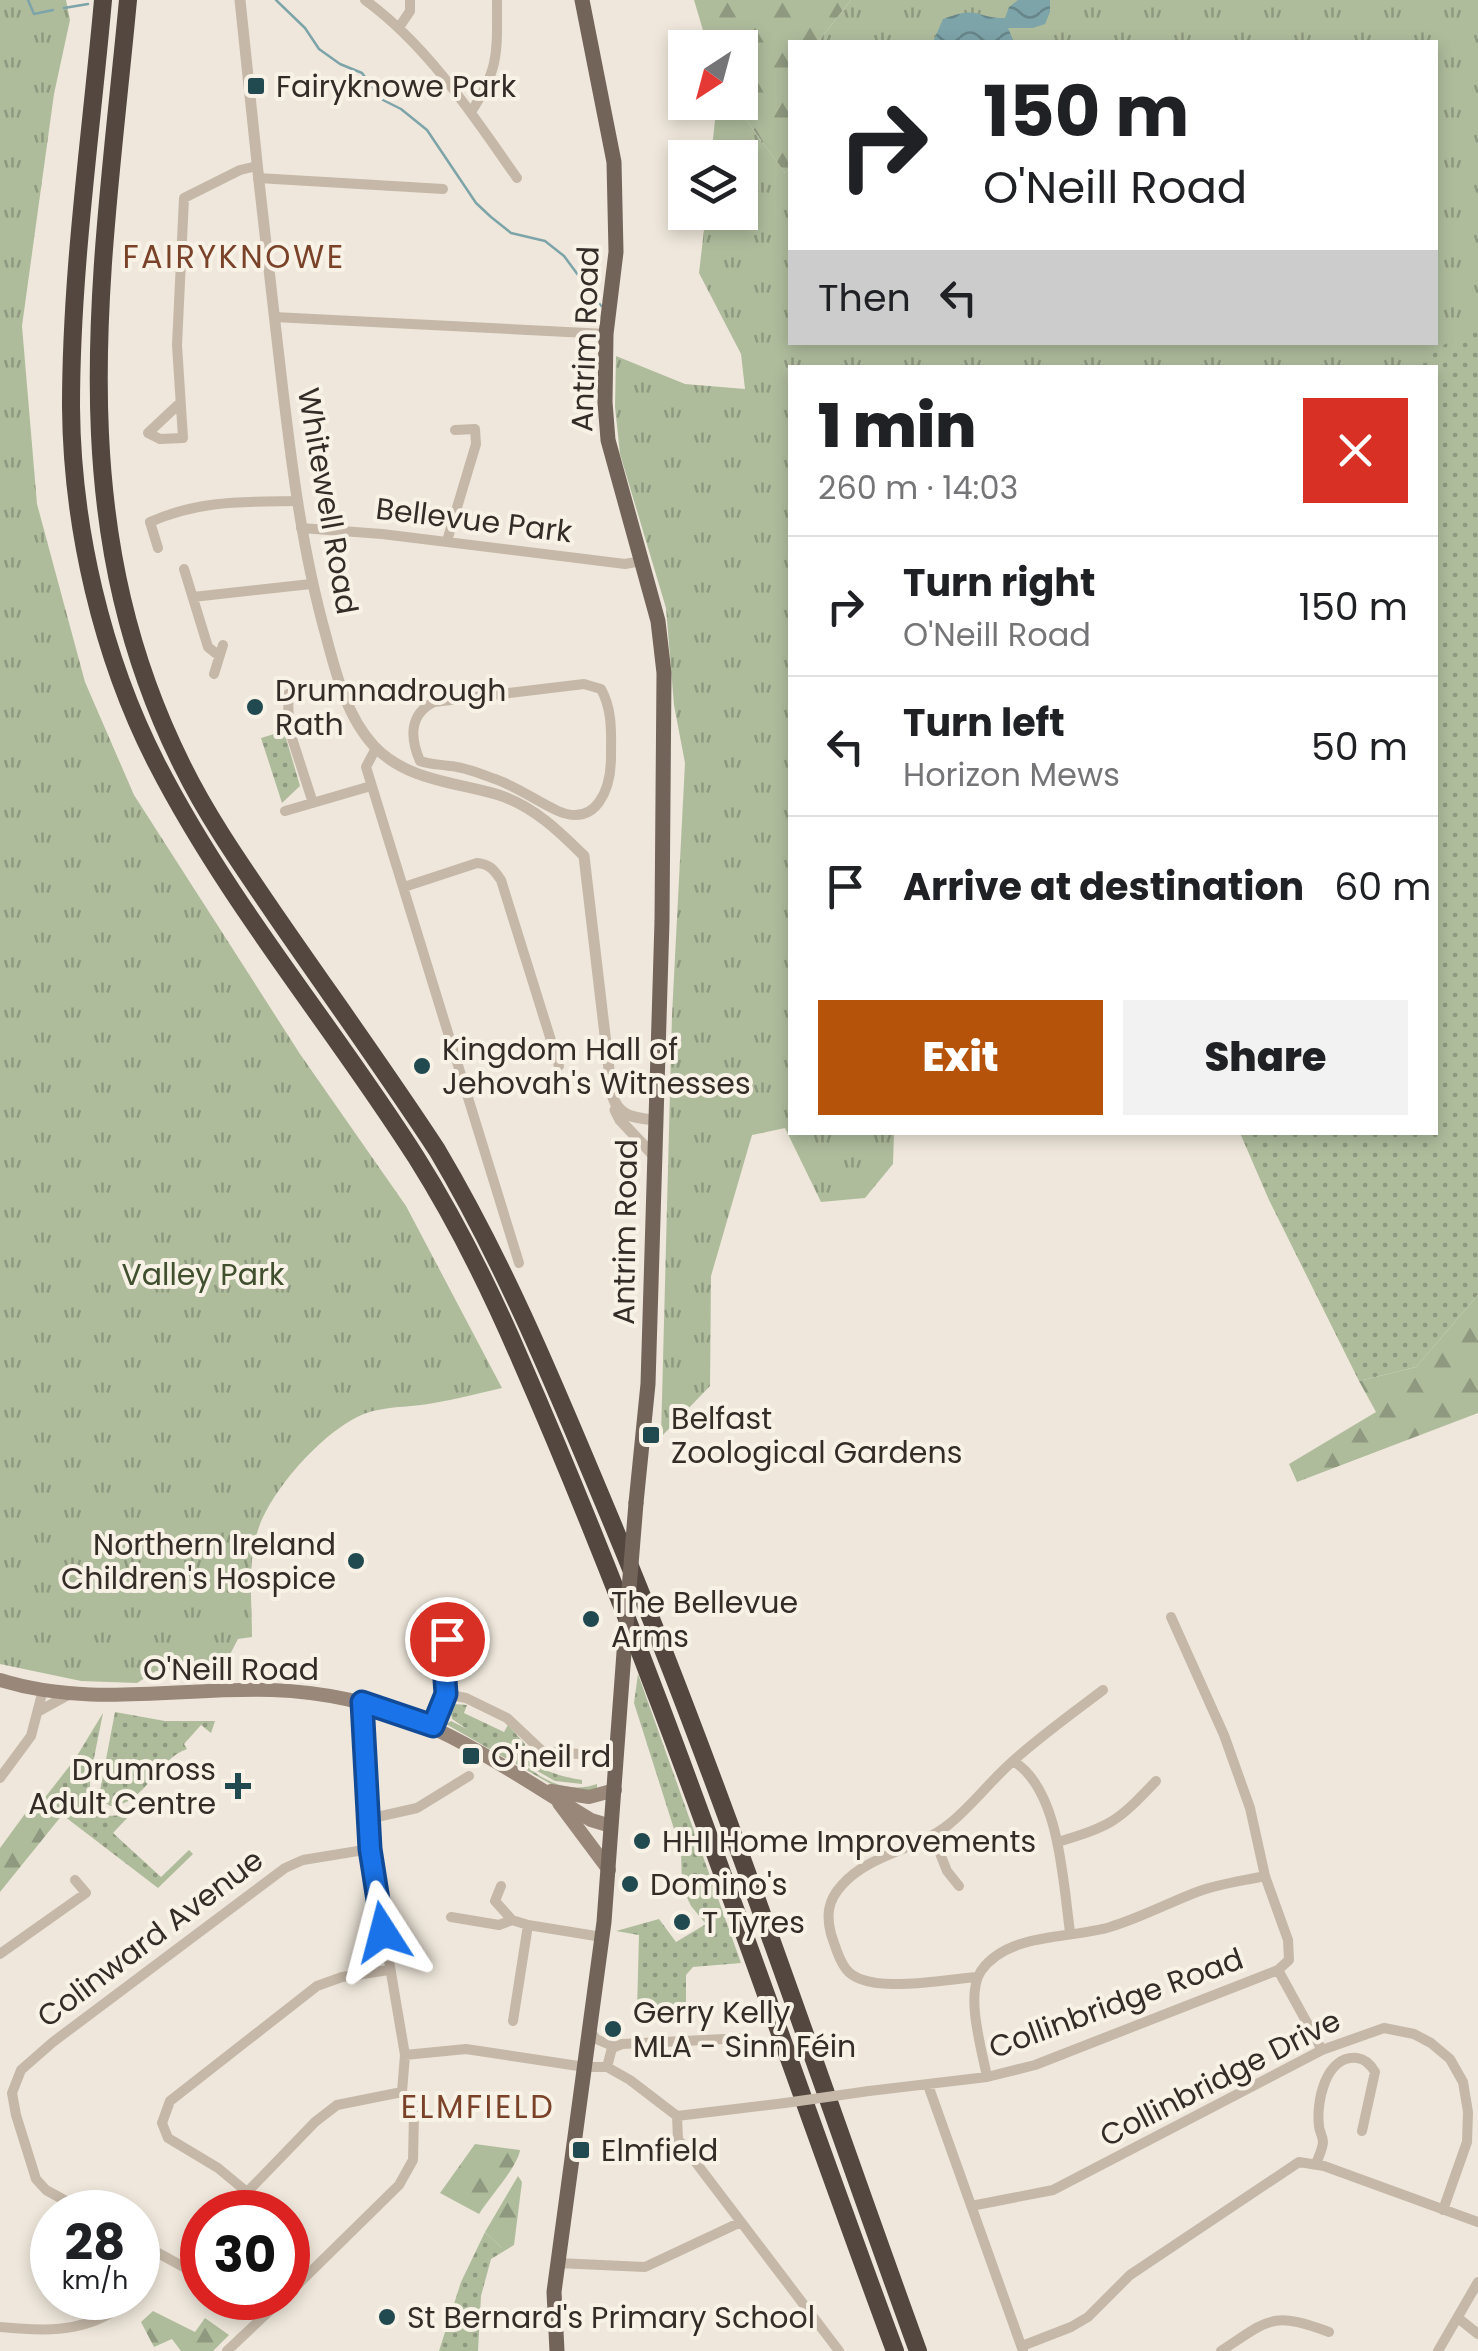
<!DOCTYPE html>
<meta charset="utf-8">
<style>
:root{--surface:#fff;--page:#f2f2f2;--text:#202124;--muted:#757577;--line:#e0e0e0;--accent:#b45309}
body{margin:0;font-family:Poppins,sans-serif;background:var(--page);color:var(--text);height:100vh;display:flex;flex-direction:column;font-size:38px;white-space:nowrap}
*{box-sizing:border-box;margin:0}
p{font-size:32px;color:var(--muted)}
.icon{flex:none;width:55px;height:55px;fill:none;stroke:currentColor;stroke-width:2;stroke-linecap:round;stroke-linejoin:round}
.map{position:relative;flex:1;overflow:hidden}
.drawer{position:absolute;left:788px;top:365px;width:650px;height:770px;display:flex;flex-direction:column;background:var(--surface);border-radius:0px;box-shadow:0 5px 15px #0003}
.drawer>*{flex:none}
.top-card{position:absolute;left:788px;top:40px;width:650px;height:305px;border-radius:0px;box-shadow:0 5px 15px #0003;background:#fff;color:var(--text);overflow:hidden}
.needle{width:65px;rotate:216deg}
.fabs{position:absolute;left:668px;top:30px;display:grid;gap:20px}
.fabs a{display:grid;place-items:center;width:90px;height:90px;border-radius:0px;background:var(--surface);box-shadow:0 5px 15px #0003;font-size:50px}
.speed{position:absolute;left:30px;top:2190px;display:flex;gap:20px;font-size:50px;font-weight:700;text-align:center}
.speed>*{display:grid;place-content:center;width:130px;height:130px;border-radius:50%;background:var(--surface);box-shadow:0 5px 15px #0003;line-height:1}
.speed small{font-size:25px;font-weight:400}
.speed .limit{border:15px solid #d22;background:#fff;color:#111}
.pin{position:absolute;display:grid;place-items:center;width:85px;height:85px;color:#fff;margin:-42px;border:5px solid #fff;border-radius:50%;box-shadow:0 2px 10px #0007}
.me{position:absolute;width:110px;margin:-55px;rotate:351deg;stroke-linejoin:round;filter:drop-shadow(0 0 8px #0008)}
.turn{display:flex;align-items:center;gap:35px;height:210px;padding:0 30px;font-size:45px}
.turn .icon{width:130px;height:130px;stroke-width:2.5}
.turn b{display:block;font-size:70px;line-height:85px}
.then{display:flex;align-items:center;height:95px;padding:0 30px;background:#0003;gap:20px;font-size:38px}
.round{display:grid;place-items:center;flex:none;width:105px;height:105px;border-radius:0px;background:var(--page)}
.summary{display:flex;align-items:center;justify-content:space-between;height:170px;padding:0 30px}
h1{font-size:60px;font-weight:800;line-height:75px}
.cta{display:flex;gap:20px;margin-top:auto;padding:20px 30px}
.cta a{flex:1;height:115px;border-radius:0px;background:var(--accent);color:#fff;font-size:40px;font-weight:800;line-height:115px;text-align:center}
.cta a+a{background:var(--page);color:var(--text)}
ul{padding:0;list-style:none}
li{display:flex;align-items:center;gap:30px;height:140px;padding:0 30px;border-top:2px solid var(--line)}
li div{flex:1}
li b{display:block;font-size:38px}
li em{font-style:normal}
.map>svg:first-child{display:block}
.grass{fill:url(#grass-dots)}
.forest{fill:url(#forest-firs)}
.park{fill:url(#park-tufts)}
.water{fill:url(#water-waves)}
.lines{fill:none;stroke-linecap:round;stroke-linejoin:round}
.stream{stroke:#7da4a9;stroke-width:2.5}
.minor{stroke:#c5b8a8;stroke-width:10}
.tertiary{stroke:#c5b8a8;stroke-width:11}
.secondary{stroke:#99877a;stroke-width:14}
.primary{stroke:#73645a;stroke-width:15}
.motorway{stroke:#53473f;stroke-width:18}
.minor-bridge{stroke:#c5b8a8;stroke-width:10}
.primary-bridge{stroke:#73645a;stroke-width:15}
.route-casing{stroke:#114b97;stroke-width:25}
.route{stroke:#1a73e8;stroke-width:18}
.poi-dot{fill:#214950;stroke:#f7f1e6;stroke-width:4}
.labels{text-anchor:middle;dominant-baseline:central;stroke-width:8;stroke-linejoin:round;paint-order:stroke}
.poi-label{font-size:30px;fill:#332c27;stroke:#f7f1e6;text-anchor:start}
.street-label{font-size:30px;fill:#332c27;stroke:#f7f1e6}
.park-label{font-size:30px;fill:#404f2e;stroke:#f7f1e6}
.neighbourhood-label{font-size:32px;letter-spacing:2.5px;fill:#7a4229;stroke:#f7f1e6}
</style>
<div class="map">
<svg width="1478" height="2351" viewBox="0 0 1478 2351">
<defs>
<pattern id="grass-dots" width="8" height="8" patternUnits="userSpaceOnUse" patternTransform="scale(2.5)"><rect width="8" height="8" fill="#afbc9c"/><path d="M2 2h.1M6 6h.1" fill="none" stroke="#8f997f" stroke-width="1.8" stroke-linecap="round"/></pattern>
<pattern id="forest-firs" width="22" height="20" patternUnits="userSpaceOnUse" patternTransform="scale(2.5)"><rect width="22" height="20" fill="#afbc9c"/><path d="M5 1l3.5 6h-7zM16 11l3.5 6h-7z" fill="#8f997f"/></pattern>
<pattern id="park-tufts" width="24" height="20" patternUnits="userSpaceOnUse" patternTransform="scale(2.5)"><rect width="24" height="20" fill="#afbc9c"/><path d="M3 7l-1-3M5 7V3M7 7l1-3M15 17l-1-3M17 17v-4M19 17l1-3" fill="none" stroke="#8f997f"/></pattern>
<pattern id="water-waves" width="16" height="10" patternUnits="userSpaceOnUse" patternTransform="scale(2.5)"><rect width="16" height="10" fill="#7da4a9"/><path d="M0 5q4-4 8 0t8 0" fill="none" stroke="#67868a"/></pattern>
</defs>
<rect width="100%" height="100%" fill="#efe7db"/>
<path class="grass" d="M 1478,317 L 1478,1295 L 1416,1367 L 1359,1381 L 1269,1200 L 1240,1133 L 1435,1132 L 1435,368 L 1396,367 Z
M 284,731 L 300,786 L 282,803 L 261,738 Z
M 638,1674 L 741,1963 L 693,1967 L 686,1975 L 686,2007 L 637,2011 L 639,1935 L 616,1931 L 659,1919 L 676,1942 L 706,1924 L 691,1906 L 682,1887 L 681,1851 L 634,1703 Z
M 454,1704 L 467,1705 L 464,1713 L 504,1732 L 508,1725 L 525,1744 L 522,1757 C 544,1771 558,1776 582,1780 L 582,1784 L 555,1781 L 523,1763 C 543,1781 569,1794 597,1784 L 597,1792 L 556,1787 L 446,1724 L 451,1721 L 467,1729 L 452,1719 L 450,1710 Z
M 115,1712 L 165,1721 L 215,1721 L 211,1733 L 201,1725 L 184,1744 L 187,1749 C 157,1759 144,1806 110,1806 L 101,1799 L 100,1791 Z
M 103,1713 L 90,1778 L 90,1804 L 104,1816 L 130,1815 L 113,1833 L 161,1877 L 189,1850 L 193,1854 L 158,1888 L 43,1800 L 75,1759 Z
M 485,2232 L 502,2248 L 514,2245 L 491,2259 L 481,2296 L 478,2351 L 439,2351 L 461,2282 Z"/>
<path class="forest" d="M 694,0 L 851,0 L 818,42 L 790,42 L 790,167 L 785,173 L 734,103 L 740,102 L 740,48 L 708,47 Z
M 1478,1295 L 1478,1413 L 1297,1482 L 1289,1464 L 1376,1412 L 1359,1381 L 1416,1367 Z
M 38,1796 L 63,1814 L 0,1892 L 0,1848 Z
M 475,2144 L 520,2150 C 518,2166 490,2197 479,2214 L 440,2193 Z
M 518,2176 L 522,2182 L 514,2245 L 503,2249 L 485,2232 Z
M 153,2311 L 195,2332 L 205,2318 L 229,2335 L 213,2351 L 181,2351 L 172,2339 L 154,2347 L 141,2322 Z"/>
<path class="park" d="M 0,0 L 66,0 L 70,20 L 54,94 L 22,326 L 37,504 L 85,682 L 134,795 L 300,1054 L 406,1206 L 502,1388 C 479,1393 457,1399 434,1403 C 414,1407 393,1406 373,1411 C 330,1422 271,1489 258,1530 C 247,1564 252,1602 252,1637 L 238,1639 L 224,1666 L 156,1671 L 137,1683 L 81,1681 L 0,1664 Z
M 851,0 L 1478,0 L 1478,325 L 1406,367 L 790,368 L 790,1132 L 894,1133 L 893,1164 L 865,1198 L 821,1202 L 785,1128 L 752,1135 L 711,1276 L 710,1386 L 661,1437 L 672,1015 L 685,763 L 674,705 L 666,608 L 620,454 L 615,407 L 616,356 L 685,384 L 745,389 L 741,354 L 699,273 L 706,213 L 740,212 L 740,158 L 711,157 L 717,102 L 734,103 L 785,173 L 790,167 L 790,342 L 1435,342 L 1435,42 L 818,42 Z"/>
<path class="water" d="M 1018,0 L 1050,0 L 1050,12 L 1045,24 L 1033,28 L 1008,28 L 1014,42 C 986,43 961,43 933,42 L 943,19 C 980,5 974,18 1005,18 L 1009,7 Z"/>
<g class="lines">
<path class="stream" d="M 28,0 L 34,14 L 53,10
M 276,0 L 305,28 L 319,49 L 340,64 L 362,73 L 381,99 L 401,109 L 427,130 L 476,203 L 491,217 L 511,233 L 545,241 L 564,256 L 601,306
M 64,8 L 88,4"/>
<path class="minor" d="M 365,0 C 428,46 472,114 517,178
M 400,26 L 410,11 L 410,0
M 471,112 C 500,68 497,51 497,0
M 258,178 L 443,189
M 274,317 L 606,334
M 180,403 L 148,433 L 160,439 L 183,438 L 177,345 L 184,198 L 240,170 L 257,166
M 301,528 L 382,534 L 625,564 L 642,561
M 447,541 L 476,444 L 475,429 L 455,430
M 158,548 L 150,522 C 200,500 242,502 296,501
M 184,569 L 208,647 L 218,655
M 193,597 L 311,584
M 214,674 L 223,645
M 584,684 L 601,689 C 613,711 611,733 611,757 C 611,788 597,828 558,811 C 536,801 518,787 495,779 C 481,774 465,767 450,766 C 439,764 431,765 420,761 C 410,738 409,714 434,702 Z
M 288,694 L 289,729 L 313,803
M 376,748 L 366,767 L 519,1263
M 285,811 L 371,786
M 404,887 L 477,863 C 490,864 494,870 501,880 L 559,1066
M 446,1694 L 466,1698 L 507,1718 L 542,1751 L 579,1754
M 39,1711 L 70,1694
M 433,1726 L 446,1694 L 444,1665 L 447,1639
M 1013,1761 C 1060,1789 1063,1883 1070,1932
M 0,1778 L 31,1736 L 43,1690
M 368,1819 L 417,1808 L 469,1776
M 933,1836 L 947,1871 L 959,1886
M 1058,1842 C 1113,1825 1117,1822 1156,1781
M 501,1886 L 495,1901 L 512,1920 L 528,1925 L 602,1937
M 451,1917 L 499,1925 L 512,1920
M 0,1954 L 86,1893 L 75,1880
M 1278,1970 L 1322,2050
M 978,1977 C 946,1979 866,1996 846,1969 C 838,1959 835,1945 831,1934 C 826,1915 828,1900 842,1885 C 869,1854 917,1850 948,1825 C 972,1806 990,1781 1013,1761 C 1042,1735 1073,1713 1103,1690
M 513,2021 L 528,1925
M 590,2031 L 596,2039 L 615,2047
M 405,2055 L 466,2049 L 585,2067 L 607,2067 L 630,2080 L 677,2116 L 785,2103
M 607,2067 L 612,2048 L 622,2044 L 745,2038
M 987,2077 C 982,2050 965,1995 981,1971 C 1008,1932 1071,1939 1110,1927 C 1140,1918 1168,1903 1197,1892 C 1218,1884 1242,1881 1265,1876
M 928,2085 L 1023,2351
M 869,2091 L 987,2077 L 1035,2065 L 1278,1970 L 1289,1960 L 1288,1940 L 1265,1876 L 1250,1808 L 1224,1735 L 1171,1617
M 677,2116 L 678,2139 L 839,2351
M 1316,2164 C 1318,2158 1323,2148 1323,2142 C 1323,2136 1319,2131 1319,2126 C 1316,2103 1325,2055 1357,2058 C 1365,2059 1371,2065 1375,2072 L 1362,2131
M 247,2192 L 218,2168 L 168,2138 L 162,2123 L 170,2101 L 317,1986 L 342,1977 L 389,1970
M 971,2206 L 1053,2190 L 1322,2050 L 1384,2028 L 1414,2034 L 1431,2043 L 1450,2059 L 1463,2082 L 1468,2112 L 1467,2142 L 1443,2210
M 86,2212 L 46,2190 L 36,2179 L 16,2115 L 12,2093 L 21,2070 L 53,2042 L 285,1868 L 303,1860 L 370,1849
M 228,2212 L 315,2122 L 337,2105 L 402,2092
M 138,2242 L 202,2277
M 557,2263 L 645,2267 L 741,2222
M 182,2266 L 202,2240
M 288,2294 L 399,2185 L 413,2160 L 414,2114 L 402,2092 L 405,2055 L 370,1849 L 362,1703
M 241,2298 L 268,2312
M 1458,2318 L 1478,2334
M 0,2327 C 41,2331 79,2333 114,2311
M 1022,2346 L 1071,2327 L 1088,2317 L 1130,2275 L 1299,2162 L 1324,2166 L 1478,2222
M 227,2351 L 283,2298
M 1221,2351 C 1270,2319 1271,2311 1329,2332
M 1438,2351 L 1478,2282"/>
<path class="tertiary" d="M 240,0 C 251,110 263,221 276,331 C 288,434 298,536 326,636 C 336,674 347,717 374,746 C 407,781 456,782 499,795 C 533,806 559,831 584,856 L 612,1095 C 619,1117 634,1118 655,1120
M 615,1110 L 620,1120 L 654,1156"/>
<path class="secondary" d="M 0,1680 C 89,1708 181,1687 272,1690 C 408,1695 480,1753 591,1820 L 611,1826
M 551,1791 L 589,1797 L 615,1790
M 559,1803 L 609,1870"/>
<path class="primary" d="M 582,0 L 614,162 L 616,252 L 606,334 L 605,402 L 608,440 L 658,621 L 664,673 L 662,921 L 648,1384 L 636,1503
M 557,2351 L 554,2292 L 604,1922 L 625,1639"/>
<path class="motorway" d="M 103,0 C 91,135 71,271 71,407 C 72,527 102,657 157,764 C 229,904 332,1025 416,1157 C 457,1222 491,1291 521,1361 C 663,1685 772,2020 895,2351
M 128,0 C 103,267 57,514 182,765 C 209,820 244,869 278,919 C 331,996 386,1072 437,1150 C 506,1266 556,1389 608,1513 C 723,1788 816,2071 918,2351"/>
<path class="minor-bridge" d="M 785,2103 L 869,2091"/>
<path class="primary-bridge" d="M 625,1639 L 636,1503"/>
</g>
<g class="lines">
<defs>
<path id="route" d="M 383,1932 L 370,1849 L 362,1702 L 433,1726 L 446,1694 L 444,1665 L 447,1639"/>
</defs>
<use href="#route" class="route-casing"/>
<use href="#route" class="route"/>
</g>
<g class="poi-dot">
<rect x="246" y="76" width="20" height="20" rx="5"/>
<circle cx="255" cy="707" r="10"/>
<circle cx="422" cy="1066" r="10"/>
<rect x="641" y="1425" width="20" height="20" rx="5"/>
<circle cx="356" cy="1561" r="10"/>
<circle cx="591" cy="1619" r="10"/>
<rect x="461" y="1746" width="20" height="20" rx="5"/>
<path d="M233 1771h10v10h10v10h-10v10h-10v-10h-10v-10h10z"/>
<circle cx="642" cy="1841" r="10"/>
<circle cx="630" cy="1884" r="10"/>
<circle cx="682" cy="1922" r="10"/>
<circle cx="613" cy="2029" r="10"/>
<rect x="571" y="2140" width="20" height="20" rx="5"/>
<circle cx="387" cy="2317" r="10"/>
</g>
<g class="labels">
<g class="poi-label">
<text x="276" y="86">Fairyknowe Park</text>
<text x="275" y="690">Drumnadrough<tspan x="275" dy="34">Rath</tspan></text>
<text x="442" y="1049">Kingdom Hall of<tspan x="442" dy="34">Jehovah's Witnesses</tspan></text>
<text x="671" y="1418">Belfast<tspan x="671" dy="34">Zoological Gardens</tspan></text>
<text x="336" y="1544" text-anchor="end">Northern Ireland<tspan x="336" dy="34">Children's Hospice</tspan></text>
<text x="611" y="1602">The Bellevue<tspan x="611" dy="34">Arms</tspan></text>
<text x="491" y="1756">O'neil rd</text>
<text x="216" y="1769" text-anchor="end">Drumross<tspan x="216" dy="34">Adult Centre</tspan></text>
<text x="662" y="1841">HHI Home Improvements</text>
<text x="650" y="1884">Domino's</text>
<text x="702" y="1922">T Tyres</text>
<text x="633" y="2012">Gerry Kelly<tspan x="633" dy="34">MLA - Sinn Féin</tspan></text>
<text x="601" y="2150">Elmfield</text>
<text x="407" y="2317">St Bernard's Primary School</text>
</g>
<g class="street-label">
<text transform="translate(585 339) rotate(-88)">Antrim Road</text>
<text transform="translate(328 501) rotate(80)">Whitewell Road</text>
<text transform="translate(474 520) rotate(7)">Bellevue Park</text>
<text transform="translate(625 1232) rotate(-89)">Antrim Road</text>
<text x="231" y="1669">O'Neill Road</text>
<text transform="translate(150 1938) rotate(-37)">Colinward Avenue</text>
<text transform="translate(1116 2003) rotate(-20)">Collinbridge Road</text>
<text transform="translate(1220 2078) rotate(-27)">Collinbridge Drive</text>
</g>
<g class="park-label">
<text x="203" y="1274">Valley Park</text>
</g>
<g class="neighbourhood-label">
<text x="234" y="256">FAIRYKNOWE</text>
<text x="478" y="2106">ELMFIELD</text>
</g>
</g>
</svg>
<div class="fabs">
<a><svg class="needle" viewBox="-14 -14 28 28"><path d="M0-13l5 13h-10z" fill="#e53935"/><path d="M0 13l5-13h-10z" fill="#757577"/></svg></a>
<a><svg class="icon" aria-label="layers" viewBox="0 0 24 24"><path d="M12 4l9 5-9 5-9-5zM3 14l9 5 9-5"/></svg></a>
</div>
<div class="speed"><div>28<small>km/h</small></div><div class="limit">30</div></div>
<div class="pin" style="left:447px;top:1639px;background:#d93025"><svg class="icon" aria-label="arrive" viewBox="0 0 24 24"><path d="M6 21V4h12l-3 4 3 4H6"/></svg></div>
<svg class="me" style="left:383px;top:1932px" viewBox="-20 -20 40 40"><path d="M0-17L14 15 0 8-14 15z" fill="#1a73e8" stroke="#fff" stroke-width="4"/></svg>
<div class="top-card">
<div class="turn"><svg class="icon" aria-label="right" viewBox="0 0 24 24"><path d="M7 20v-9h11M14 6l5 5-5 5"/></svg><div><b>150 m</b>O'Neill Road</div></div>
<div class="then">Then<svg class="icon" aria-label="left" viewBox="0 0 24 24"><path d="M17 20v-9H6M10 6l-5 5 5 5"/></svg></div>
</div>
<section class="drawer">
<div class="summary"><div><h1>1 min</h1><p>260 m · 14:03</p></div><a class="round" style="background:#d93025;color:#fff"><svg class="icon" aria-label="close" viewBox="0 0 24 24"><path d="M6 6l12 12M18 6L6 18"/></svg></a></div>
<ul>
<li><svg class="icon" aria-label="right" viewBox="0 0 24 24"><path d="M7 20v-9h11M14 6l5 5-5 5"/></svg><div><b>Turn right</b><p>O'Neill Road</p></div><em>150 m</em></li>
<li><svg class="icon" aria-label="left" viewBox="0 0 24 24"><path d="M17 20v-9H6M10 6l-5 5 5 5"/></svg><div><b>Turn left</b><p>Horizon Mews</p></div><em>50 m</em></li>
<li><svg class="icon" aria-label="arrive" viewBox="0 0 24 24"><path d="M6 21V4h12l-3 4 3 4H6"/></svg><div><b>Arrive at destination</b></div><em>60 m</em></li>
</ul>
<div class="cta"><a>Exit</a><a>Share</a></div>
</section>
</div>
